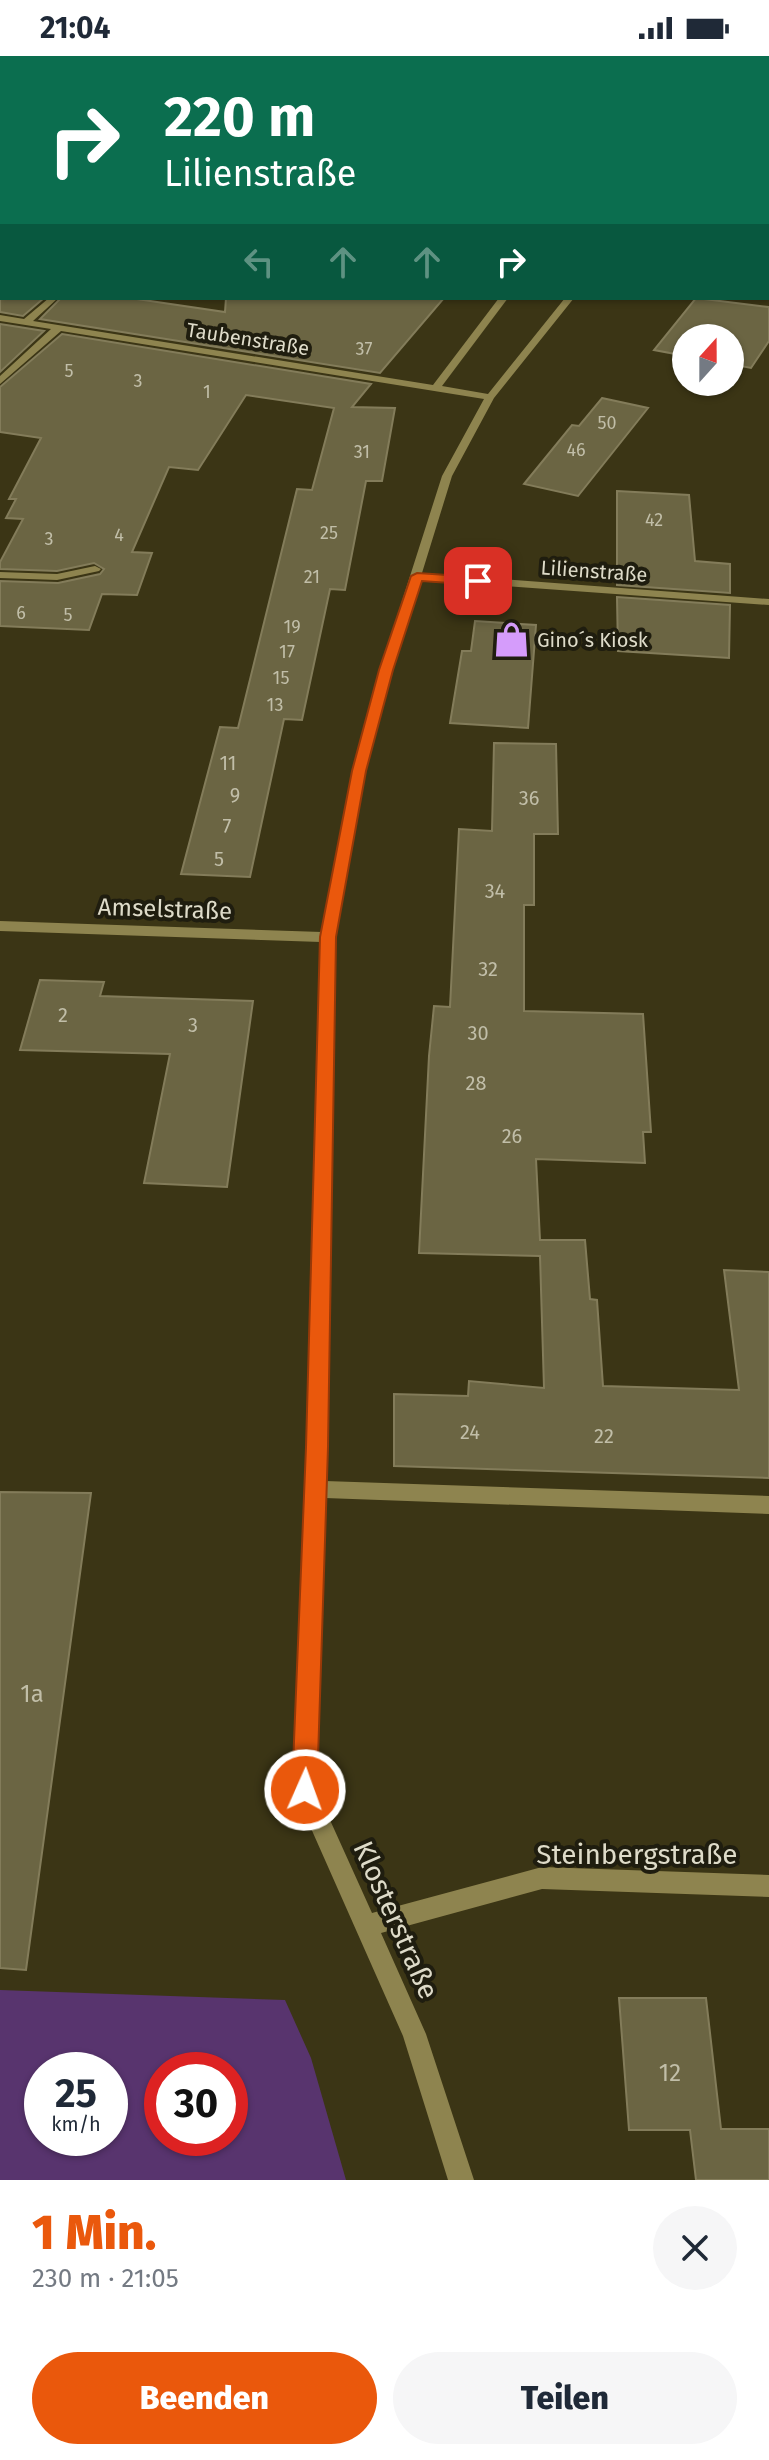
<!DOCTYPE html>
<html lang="de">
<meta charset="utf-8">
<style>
:root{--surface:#fff;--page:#f6f6f7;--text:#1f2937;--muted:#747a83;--accent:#ea580c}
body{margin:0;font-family:"Fira Sans",sans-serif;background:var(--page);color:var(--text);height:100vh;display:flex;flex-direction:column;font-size:30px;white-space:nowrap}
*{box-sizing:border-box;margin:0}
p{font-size:26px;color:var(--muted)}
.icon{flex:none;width:44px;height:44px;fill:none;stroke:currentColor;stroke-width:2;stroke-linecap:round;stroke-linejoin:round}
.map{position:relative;height:2124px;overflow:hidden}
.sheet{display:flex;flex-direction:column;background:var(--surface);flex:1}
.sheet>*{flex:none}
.top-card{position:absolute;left:0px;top:0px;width:770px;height:244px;box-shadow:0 2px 6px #0004;background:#0b6e4f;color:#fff;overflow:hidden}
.needle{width:52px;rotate:21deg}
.fabs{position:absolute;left:672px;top:268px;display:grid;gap:16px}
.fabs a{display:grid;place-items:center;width:72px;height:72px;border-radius:50%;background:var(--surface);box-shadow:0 2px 6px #0004;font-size:40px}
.speed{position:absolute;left:24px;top:1996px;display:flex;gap:16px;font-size:40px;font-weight:700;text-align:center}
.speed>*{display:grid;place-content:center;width:104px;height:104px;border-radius:50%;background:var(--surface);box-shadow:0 2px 6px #0004;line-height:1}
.speed small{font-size:20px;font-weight:400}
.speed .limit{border:12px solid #d22;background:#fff;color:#111}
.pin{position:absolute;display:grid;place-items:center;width:68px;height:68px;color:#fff;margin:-34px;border-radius:16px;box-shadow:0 4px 12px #0006}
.me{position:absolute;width:88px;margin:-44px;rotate:2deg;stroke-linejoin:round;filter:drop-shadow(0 0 6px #0008)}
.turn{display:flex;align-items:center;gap:28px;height:168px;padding:0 32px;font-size:36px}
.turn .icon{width:104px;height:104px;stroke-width:2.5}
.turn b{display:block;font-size:56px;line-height:68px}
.lanes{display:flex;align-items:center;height:76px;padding:0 32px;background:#0003;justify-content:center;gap:40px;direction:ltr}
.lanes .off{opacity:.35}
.round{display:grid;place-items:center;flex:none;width:84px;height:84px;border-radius:42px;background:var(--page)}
.headline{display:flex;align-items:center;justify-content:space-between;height:136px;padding:0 32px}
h1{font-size:48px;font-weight:800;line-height:60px;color:var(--accent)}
.button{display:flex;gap:16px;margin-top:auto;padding:16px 32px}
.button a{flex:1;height:92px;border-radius:48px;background:var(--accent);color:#fff;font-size:32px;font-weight:800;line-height:92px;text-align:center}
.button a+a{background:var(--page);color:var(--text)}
.status{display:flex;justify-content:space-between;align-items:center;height:56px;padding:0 40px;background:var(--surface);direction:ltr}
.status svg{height:22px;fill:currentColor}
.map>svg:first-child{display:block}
.green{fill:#58346e;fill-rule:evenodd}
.building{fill:#6b6543;stroke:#837c5a;stroke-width:2}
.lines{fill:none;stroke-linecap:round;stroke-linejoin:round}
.street{fill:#8e844f;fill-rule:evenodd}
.secondary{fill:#c0af57;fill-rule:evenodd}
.route{fill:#ea580c;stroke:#983908;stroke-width:2}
.labels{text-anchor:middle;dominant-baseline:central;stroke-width:8;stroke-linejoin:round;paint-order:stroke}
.far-number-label{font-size:18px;fill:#c1bea8}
.far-street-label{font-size:20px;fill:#dedbc9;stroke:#1f1d0f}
.far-poi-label{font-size:20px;fill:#dedbc9;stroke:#1f1d0f;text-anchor:start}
.number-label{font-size:20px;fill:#c1bea8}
.street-label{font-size:24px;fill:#dedbc9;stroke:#1f1d0f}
.near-number-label{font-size:24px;fill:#c1bea8}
.near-street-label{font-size:28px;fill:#dedbc9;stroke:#1f1d0f}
</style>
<div class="status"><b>21:04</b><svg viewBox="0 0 49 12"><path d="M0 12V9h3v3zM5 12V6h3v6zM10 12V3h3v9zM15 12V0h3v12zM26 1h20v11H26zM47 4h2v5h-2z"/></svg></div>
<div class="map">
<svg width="769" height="2124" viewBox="0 0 769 2124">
<rect width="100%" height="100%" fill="#3b3515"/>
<path class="green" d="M 0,1934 L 285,1944 L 311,2002 L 346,2124 L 0,2124 ZM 42,2014 L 110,2014 L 110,2082 L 42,2082 ZM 162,2014 L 230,2014 L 230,2082 L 162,2082 Z"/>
<path class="building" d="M 0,242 L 44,242 L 23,260 L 0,256 Z
M 61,242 L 130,242 L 225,256 L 226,242 L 444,242 L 380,317 L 40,263 Z
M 696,242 L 769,251 L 769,285 L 751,312 L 730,308 L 730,282 L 686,282 L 686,300 L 654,294 Z
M 0,268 L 44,275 L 0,316 Z
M 62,278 L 371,328 L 352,351 L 395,352 L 382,425 L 366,425 L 345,534 L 330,533 L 302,664 L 284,663 L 250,821 L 181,818 L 220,671 L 238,672 L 297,433 L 312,434 L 334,352 L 246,339 L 198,414 L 169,411 L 132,496 L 152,497 L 137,539 L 102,538 L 89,574 L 0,570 L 0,525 L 58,527 L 100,518 L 104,513 L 94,507 L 57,515 L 0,513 L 0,506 L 23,463 L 6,462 L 16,443 L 9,443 L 41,382 L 0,376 L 0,331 Z
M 602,342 L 648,352 L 578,440 L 524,428 L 572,369 L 579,370 Z
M 617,435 L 689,439 L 695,505 L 730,508 L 730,537 L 617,529 Z
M 617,541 L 730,549 L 729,602 L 618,595 Z
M 475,565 L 536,569 L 528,672 L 450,667 L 462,595 L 471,595 Z
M 494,687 L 556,688 L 558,778 L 534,778 L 534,849 L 524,849 L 524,955 L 643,958 L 651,1076 L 643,1076 L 645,1107 L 536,1103 L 540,1184 L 585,1184 L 590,1243 L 597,1244 L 603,1330 L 739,1334 L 724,1214 L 769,1216 L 769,1422 L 394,1410 L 394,1338 L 468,1340 L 469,1325 L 544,1332 L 540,1200 L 419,1197 L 429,1000 L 434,950 L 450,951 L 459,773 L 492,775 Z
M 40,924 L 104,926 L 100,940 L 253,945 L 227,1131 L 144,1127 L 170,998 L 20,994 Z
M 0,1436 L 91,1437 L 26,1914 L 0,1912 Z
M 619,1942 L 706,1942 L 721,2073 L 769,2073 L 769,2124 L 696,2124 L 690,2074 L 629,2074 Z"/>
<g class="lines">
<path class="street" d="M 769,10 L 769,15 L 768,15 L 768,10 Z
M 768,116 L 769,116 L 769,120 L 768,120 Z
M 49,242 L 58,242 L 33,265 L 433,329 L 499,242 L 508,242 L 442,330 L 488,338 L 565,242 L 574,242 L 494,342 L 452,420 L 422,517 L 769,543 L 769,549 L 420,524 L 392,614 L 365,715 L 335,881 L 325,1425 L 769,1440 L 769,1458 L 325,1442 L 316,1733 L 372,1857 L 542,1811 L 769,1819 L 769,1841 L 542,1833 L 381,1877 L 426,1978 L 474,2124 L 448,2124 L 403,1980 L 294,1734 L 308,1391 L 321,886 L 0,875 L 0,865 L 322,876 L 353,715 L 380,614 L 442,420 L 484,343 L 61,275 L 0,328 L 0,320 L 51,273 L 0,265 L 0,259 L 24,263 Z
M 95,510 L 101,513 L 99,515 L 57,524 L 0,522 L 0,516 L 57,518 Z"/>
<path class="secondary" d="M 0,85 L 2,85 L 2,89 L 0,89 Z
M 768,167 L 769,167 L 769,171 L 768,171 Z"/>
</g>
<path class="route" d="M 417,517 L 478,521 L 484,525 L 478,529 L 422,525 L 393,614 L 366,715 L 336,881 L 328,1391 L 317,1734 L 314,1743 L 305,1746 L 296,1743 L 292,1734 L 306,1391 L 320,881 L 352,715 L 379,614 L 411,520 Z"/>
<defs>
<symbol id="shop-bare" viewBox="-9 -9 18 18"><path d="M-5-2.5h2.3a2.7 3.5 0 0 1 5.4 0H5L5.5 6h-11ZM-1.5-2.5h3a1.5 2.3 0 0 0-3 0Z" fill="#d59cfb" stroke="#1f1d0f" stroke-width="2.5" paint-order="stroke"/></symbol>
</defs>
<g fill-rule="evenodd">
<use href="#shop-bare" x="486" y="558" width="51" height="51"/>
</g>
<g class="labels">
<g class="far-number-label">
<text x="364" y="293">37</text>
<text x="69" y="315">5</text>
<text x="138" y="325">3</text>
<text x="207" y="336">1</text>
<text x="607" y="367">50</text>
<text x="576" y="394">46</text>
<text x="362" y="396">31</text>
<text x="654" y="464">42</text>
<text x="329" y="477">25</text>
<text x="119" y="479">4</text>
<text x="49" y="483">3</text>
<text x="312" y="521">21</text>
<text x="21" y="557">6</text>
<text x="68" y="559">5</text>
<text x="292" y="571">19</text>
<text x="287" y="596">17</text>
<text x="281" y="622">15</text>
<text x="275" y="649">13</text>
</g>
<g class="far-street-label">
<text transform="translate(248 283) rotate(9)">Taubenstraße</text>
<text transform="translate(594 515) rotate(4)">Lilienstraße</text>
</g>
<g class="far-poi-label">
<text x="537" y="584">Gino´s Kiosk</text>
</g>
<g class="number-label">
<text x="228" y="707">11</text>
<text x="235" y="739">9</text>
<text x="529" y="742">36</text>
<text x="227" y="770">7</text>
<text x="219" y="803">5</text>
<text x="495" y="835">34</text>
<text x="488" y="913">32</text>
<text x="63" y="959">2</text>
<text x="193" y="969">3</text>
<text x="478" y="977">30</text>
<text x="476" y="1027">28</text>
<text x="512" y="1080">26</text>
<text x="470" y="1376">24</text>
<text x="604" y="1380">22</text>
</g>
<g class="street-label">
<text transform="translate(165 853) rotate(2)">Amselstraße</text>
</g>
<g class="near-number-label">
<text x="32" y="1638">1a</text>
<text x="670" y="2017">12</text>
</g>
<g class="near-street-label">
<text x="637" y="1798">Steinbergstraße</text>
<text transform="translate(396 1864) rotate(66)">Klosterstraße</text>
</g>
</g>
</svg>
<div class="fabs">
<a><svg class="needle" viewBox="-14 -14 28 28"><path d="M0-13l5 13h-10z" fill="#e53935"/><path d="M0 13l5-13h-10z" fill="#747a83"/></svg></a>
</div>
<div class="speed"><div>25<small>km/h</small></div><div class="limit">30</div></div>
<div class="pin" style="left:478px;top:525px;background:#d93025"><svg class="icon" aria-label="arrive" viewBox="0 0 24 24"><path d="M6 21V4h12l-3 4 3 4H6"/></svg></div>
<svg class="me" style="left:305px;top:1734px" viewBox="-20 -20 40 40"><circle r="17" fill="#ea580c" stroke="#fff" stroke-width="3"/><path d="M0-11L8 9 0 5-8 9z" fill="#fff"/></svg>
<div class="top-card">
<div class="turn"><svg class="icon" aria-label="right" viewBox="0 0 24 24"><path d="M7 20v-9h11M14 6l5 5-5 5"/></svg><div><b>220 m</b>Lilienstraße</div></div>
<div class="lanes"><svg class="icon off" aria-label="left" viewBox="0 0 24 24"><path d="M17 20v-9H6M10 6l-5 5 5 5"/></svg><svg class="icon off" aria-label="ahead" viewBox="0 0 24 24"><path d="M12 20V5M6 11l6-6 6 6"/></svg><svg class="icon off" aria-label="ahead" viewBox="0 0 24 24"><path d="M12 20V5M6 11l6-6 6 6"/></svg><svg class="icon" aria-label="right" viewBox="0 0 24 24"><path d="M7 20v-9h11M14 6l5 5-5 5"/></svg></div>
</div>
</div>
<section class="sheet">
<div class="headline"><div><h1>1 Min.</h1><p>230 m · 21:05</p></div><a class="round"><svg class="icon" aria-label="close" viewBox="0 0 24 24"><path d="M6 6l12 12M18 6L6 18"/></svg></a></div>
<div class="button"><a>Beenden</a><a>Teilen</a></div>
</section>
